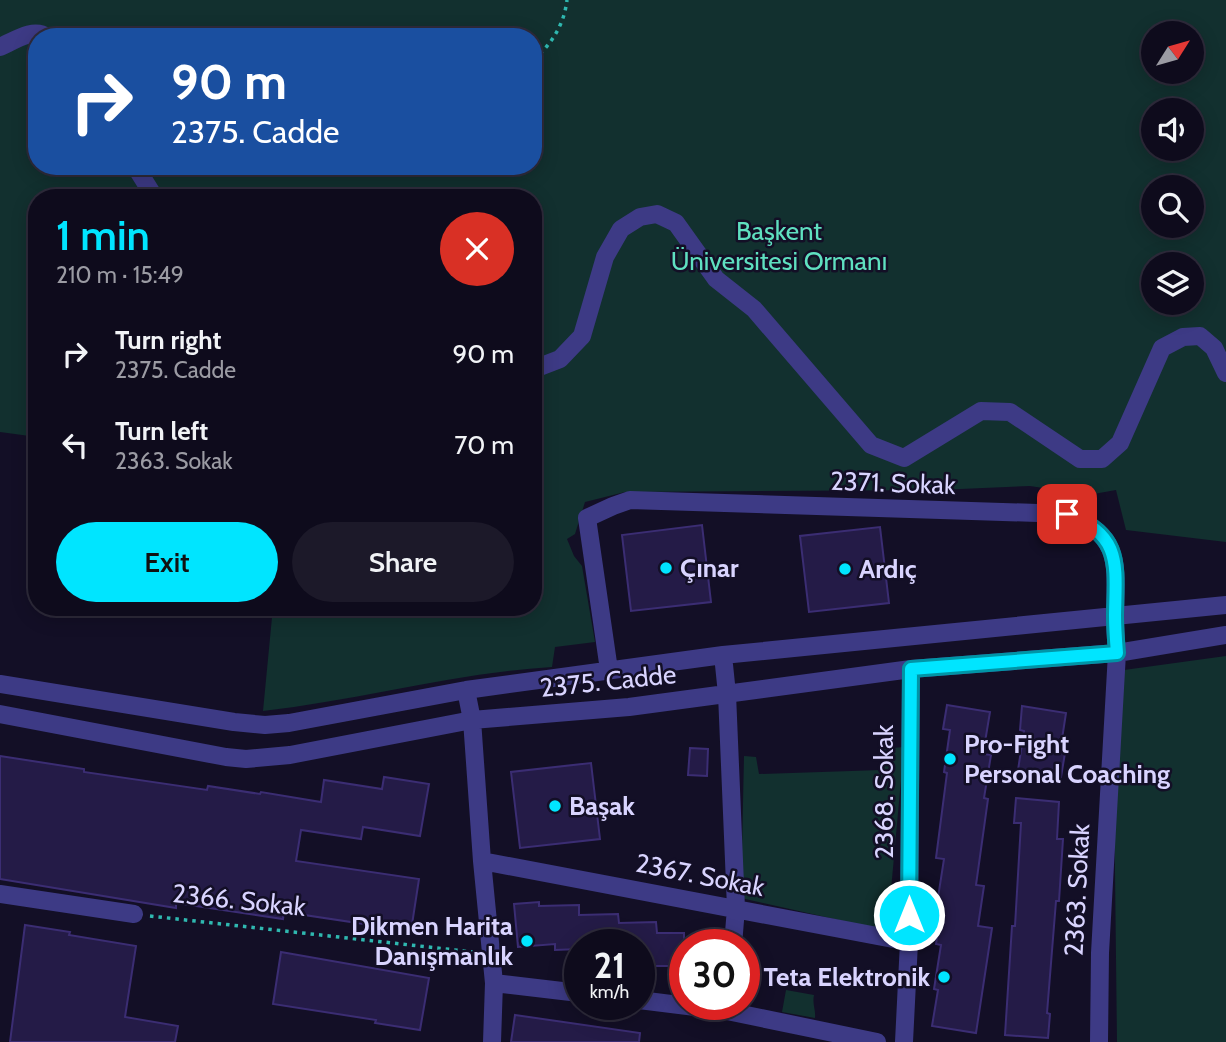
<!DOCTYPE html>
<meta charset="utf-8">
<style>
:root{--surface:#0e0b1c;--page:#1c1929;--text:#f1f3f6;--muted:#9b9ba3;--line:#2e2b3b;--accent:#00e5ff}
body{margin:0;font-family:Cabin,sans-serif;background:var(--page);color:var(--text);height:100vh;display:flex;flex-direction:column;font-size:26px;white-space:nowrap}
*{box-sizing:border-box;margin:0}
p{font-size:23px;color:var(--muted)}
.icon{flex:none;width:38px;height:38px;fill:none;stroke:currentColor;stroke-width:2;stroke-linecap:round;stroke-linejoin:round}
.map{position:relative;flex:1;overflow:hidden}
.panel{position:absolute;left:28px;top:189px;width:514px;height:427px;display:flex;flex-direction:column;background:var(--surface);border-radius:28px;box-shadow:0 4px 18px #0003,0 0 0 2px var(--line)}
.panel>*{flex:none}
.hud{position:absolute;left:28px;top:28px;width:514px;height:147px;border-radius:28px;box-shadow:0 4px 18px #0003,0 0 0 2px var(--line);background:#1a4fa0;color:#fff;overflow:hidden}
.needle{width:46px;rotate:53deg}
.fabs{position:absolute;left:1141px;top:21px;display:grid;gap:14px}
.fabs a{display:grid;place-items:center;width:63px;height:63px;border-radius:50%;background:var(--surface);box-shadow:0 4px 18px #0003,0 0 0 2px var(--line);font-size:35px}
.speed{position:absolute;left:564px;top:929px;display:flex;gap:14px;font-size:35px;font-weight:700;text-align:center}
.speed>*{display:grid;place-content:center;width:91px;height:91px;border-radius:50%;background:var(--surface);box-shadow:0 4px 18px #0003,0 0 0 2px var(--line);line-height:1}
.speed small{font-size:18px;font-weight:400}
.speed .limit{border:10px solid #d22;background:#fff;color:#111}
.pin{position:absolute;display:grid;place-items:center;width:60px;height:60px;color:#fff;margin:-30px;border-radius:14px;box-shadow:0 4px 10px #0006}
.me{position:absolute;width:77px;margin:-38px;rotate:0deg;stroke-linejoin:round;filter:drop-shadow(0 0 5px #0008)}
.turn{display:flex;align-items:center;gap:24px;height:147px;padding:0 28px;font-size:32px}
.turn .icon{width:91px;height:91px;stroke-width:2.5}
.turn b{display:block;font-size:49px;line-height:60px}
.round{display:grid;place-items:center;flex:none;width:74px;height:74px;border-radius:37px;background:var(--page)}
.head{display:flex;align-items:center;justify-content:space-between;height:119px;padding:0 28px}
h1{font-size:42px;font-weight:600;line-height:52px;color:var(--accent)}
.primary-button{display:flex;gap:14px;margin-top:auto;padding:14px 28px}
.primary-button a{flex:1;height:80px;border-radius:42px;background:var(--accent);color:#111;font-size:28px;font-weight:600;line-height:80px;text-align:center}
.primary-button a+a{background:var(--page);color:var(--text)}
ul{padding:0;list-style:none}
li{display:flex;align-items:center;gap:21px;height:91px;padding:0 28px}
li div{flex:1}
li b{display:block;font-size:26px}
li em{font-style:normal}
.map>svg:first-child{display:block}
.green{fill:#12302f;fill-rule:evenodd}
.building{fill:#241b47;stroke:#3b2d73;stroke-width:2}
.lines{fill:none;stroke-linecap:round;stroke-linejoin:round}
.path{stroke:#2fb8b0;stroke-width:3.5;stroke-dasharray:3.5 5;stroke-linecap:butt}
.minor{stroke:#3d3a85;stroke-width:18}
.route-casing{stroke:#0095a6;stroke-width:18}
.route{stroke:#00e5ff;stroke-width:12}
.poi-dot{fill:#00e5ff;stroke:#130f26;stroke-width:2.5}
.labels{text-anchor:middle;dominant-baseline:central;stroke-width:5;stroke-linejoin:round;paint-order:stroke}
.park-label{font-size:26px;fill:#5fe0c0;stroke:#130f26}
.street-label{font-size:26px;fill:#d9d4ff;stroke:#130f26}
.poi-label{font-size:26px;font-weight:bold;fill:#d9d4ff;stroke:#130f26;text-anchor:start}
</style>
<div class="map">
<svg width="1226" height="1042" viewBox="0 0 1226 1042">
<rect width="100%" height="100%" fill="#130f26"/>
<path class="green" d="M 0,0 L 1226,0 L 1226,542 L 1126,530 L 1116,490 L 1088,495 L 1030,486 L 937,490 L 625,492 L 585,502 L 575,534 L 567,539 L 574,556 L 582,566 L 595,642 L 555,647 L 552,667 C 455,673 360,700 263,711 L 273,607 L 534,607 L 534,198 L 37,198 L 37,437 L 0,432 ZM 1153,33 L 1192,33 L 1192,72 L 1153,72 ZM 37,37 L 534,37 L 534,166 L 37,166 ZM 1153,110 L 1192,110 L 1192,149 L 1153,149 ZM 1153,187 L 1192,187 L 1192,226 L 1153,226 ZM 1153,264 L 1192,264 L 1192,303 L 1153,303 Z
M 1226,656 L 1226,1042 L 1117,1042 L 1114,787 L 1124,670 Z
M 904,747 L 888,923 L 879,929 L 741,898 L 744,756 L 756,757 L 759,774 L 881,770 L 880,749 Z
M 786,990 L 814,995 C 812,1004 816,1010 815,1018 L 782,1012 Z"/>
<path class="building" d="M 702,525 L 711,602 L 631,611 L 622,535 Z
M 880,527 L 889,603 L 809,612 L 800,536 Z
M 947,705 L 990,712 L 983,754 L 991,755 L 984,798 L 988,799 L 976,885 L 984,886 L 978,926 L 992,928 L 976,1033 L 932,1026 L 938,990 L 934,989 L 941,945 L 936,944 L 942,905 L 937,904 L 944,859 L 936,858 L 947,773 L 944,772 L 950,730 L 943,729 Z
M 1022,706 L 1066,713 L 1060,752 L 1065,753 L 1061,777 L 1018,770 L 1024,731 L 1020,730 Z
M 690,748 L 708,749 L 707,776 L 688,775 Z
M 0,756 L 84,769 L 84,772 L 207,790 L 208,786 L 260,794 L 261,792 L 321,802 L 324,780 L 382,789 L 384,777 L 429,784 L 420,836 L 363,827 L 361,839 L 301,830 L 296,861 L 419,879 L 411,931 L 284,912 L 283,919 L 176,903 L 176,908 L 0,879 Z
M 591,763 L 600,839 L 520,848 L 511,772 Z
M 1016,798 L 1059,802 L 1057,839 L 1063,839 L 1059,901 L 1056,901 L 1047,1013 L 1050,1014 L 1048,1038 L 1005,1035 L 1012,926 L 1015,926 L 1021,823 L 1014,823 Z
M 539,902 L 539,906 L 579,905 L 579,915 L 618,914 L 619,923 L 656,922 L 657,933 L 684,933 L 684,966 L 639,966 L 639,945 L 579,945 L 579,949 L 555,950 L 555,944 L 518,947 L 514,904 Z
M 25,925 L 70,932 L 69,935 L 136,946 L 125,1017 L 178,1026 L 175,1042 L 10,1042 Z
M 281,952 L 429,978 L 420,1030 L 375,1023 L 376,1020 L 273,1004 Z
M 515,1015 L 640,1033 L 639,1042 L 511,1042 Z"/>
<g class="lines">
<path class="path" d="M 534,60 C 552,43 564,25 567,0
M 150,916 L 473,952"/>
<path class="minor" d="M 0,47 C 14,41 33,27 47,37
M 135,166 L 155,198
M 534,369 L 560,359 L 582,336 L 605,257 L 621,229 L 640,217 L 657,214 L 676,223 L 716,279 L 754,309 L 871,445 L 904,458 L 981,411 L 1010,412 L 1080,459 L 1102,459 L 1120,443 L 1162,348 L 1183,337 L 1200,336 L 1214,348 L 1226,373
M 723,655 L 727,694 L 736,908 L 733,945
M 609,670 L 587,518 L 613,506 L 630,500 L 1067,514 C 1122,535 1116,565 1115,615 C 1115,628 1116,641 1117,653 L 1100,953 L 1099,1042
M 0,684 L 234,722 L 265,725 L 289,723 L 466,690 L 723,655 L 1226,605
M 466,690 L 472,720 L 482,861 L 494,983 L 492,1042
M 0,714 L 226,757 L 246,759 L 290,755 L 472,720 L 629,707 L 911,669 L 1117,653 L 1226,635
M 482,861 L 909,942
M 0,894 L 134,914
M 494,983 L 579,993
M 639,1000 L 727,1011 L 877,1042
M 904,1042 L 909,942 L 911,669"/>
</g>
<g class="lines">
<defs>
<path id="route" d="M 909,915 L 911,669 L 1117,653 C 1116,641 1115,628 1115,615 C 1116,564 1122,535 1067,514"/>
</defs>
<use href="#route" class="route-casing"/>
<use href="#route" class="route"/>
</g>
<g class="poi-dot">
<circle cx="666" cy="568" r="7"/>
<circle cx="845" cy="569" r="7"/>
<circle cx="950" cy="759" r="7"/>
<circle cx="555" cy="806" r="7"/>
<circle cx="527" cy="941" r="7"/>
<circle cx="944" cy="977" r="7"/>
</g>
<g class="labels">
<g class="park-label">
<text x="779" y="231">Başkent<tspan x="779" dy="30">Üniversitesi Ormanı</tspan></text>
</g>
<g class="street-label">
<text transform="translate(893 483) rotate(2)">2371. Sokak</text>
<text transform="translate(608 681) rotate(-6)">2375. Cadde</text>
<text transform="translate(884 792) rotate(-90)">2368. Sokak</text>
<text transform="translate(700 875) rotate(11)">2367. Sokak</text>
<text transform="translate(1077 890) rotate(-87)">2363. Sokak</text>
<text transform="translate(239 900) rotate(6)">2366. Sokak</text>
</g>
<g class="poi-label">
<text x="680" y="568">Çınar</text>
<text x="859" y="569">Ardıç</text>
<text x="964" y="744">Pro-Fight<tspan x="964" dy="30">Personal Coaching</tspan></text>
<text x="569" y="806">Başak</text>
<text x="513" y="926" text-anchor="end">Dikmen Harita<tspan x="513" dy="30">Danışmanlık</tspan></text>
<text x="930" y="977" text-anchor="end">Teta Elektronik</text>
</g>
</g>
</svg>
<div class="fabs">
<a><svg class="needle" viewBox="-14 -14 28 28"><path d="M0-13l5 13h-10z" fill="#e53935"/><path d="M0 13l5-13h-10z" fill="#9b9ba3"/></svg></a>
<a><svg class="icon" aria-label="sound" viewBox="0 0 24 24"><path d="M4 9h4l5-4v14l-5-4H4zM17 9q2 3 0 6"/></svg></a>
<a><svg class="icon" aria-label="search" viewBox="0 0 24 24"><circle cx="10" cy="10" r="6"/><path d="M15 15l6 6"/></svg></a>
<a><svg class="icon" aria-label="layers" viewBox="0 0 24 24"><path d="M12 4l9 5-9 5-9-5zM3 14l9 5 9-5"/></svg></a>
</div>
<div class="speed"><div>21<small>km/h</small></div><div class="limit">30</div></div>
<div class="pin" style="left:1067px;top:514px;background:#d93025"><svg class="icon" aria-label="arrive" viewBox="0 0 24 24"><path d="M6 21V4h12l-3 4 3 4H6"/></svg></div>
<svg class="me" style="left:909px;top:915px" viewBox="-20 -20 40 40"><circle r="17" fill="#00e5ff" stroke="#fff" stroke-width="3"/><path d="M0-11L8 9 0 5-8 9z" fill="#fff"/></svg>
<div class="hud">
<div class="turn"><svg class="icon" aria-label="right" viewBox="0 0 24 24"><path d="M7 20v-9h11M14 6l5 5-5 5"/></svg><div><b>90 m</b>2375. Cadde</div></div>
</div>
<section class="panel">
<div class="head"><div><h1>1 min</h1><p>210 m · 15:49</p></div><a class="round" style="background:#d93025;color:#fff"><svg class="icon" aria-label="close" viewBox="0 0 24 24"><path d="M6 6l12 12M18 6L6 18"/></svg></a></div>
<ul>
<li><svg class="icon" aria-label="right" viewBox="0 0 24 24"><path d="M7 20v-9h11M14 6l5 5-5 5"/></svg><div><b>Turn right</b><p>2375. Cadde</p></div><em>90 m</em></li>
<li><svg class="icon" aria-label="left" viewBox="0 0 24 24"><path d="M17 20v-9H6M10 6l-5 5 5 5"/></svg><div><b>Turn left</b><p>2363. Sokak</p></div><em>70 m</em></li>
</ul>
<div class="primary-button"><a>Exit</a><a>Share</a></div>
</section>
</div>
